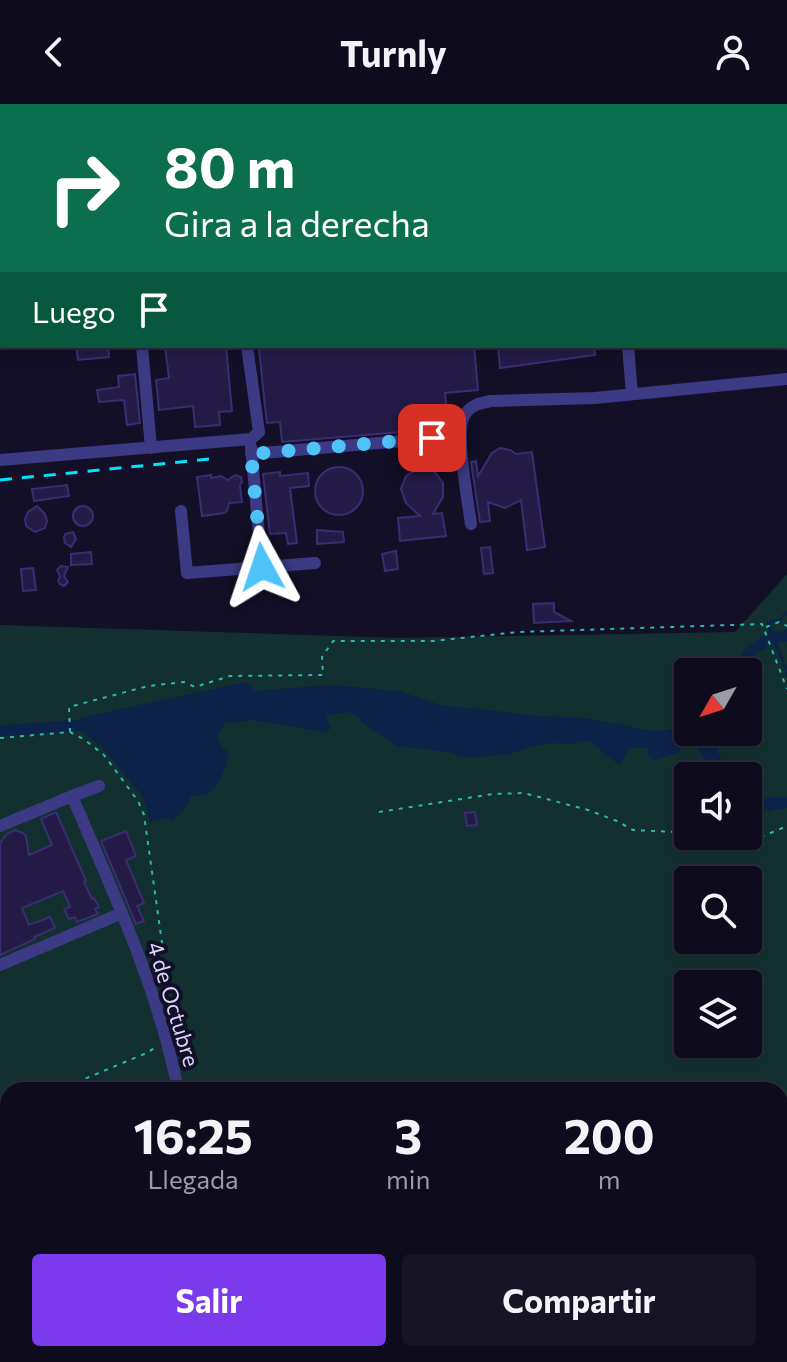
<!DOCTYPE html>
<html lang="es">
<style>
:root{--surface:#0e0b1c;--page:#171425;--text:#f1f3f6;--muted:#9b9ba3;--line:#2e2b3b;--accent:#7c3aed}
body{margin:0;font-family:Commissioner,sans-serif;background:var(--page);color:var(--text);height:100vh;display:flex;flex-direction:column;font-size:30px;white-space:nowrap}
*{box-sizing:border-box;margin:0}
p{font-size:26px;color:var(--muted)}
.icon{flex:none;width:44px;height:44px;fill:none;stroke:currentColor;stroke-width:2;stroke-linecap:round;stroke-linejoin:round}
.map{position:relative;flex:1;overflow:hidden}
.side{position:absolute;left:0px;top:978px;width:788px;height:280px;display:flex;flex-direction:column;background:var(--surface);border-radius:24px 24px 0 0;box-shadow:0 4px 12px #0003,0 0 0 2px var(--line)}
.side>*{flex:none}
.top-card{position:absolute;left:0px;top:0px;width:788px;height:244px;box-shadow:0 4px 12px #0003,0 0 0 2px var(--line);background:#0b6e4f;color:#fff;overflow:hidden}
.needle{width:52px;rotate:231deg}
.fabs{position:absolute;left:674px;top:554px;display:grid;gap:16px}
.fabs a{display:grid;place-items:center;width:88px;height:88px;border-radius:8px;background:var(--surface);box-shadow:0 4px 12px #0003,0 0 0 2px var(--line);font-size:40px}
.pin{position:absolute;display:grid;place-items:center;width:68px;height:68px;color:#fff;margin:-34px;border-radius:16px;box-shadow:0 4px 12px #0006}
.me{position:absolute;width:88px;margin:-44px;rotate:355deg;stroke-linejoin:round;filter:drop-shadow(0 0 6px #0008)}
.turn{display:flex;align-items:center;gap:28px;height:168px;padding:0 32px;font-size:36px}
.turn .icon{width:104px;height:104px;stroke-width:2.5}
.turn b{display:block;font-size:56px;line-height:68px}
.then{display:flex;align-items:center;height:76px;padding:0 32px;background:#0003;gap:16px;font-size:30px}
.eta{display:flex;justify-content:space-evenly;align-items:center;height:136px;text-align:center}
.eta b{font-size:48px;font-weight:700;line-height:56px}
.button{display:flex;gap:16px;margin-top:auto;padding:16px 32px}
.button a{flex:1;height:92px;border-radius:8px;background:var(--accent);color:#fff;font-size:32px;font-weight:700;line-height:92px;text-align:center}
.button a+a{background:var(--page);color:var(--text)}
header{display:flex;justify-content:space-between;align-items:center;height:104px;padding:0 32px;background:var(--surface);font-size:36px;font-weight:700}
.map>svg:first-child{display:block}
.green{fill:#12302f;fill-rule:evenodd}
.water{fill:#0c2248}
.lines{fill:none;stroke-linecap:round;stroke-linejoin:round}
.stream{stroke:#0c2248;stroke-width:3}
.canal{stroke:#0c2248;stroke-width:11}
.building{fill:#241b47;stroke:#3b2d73;stroke-width:2}
.path{stroke:#2fb8b0;stroke-width:2;stroke-dasharray:4 6;stroke-linecap:butt}
.minor{stroke:#3d3a85;stroke-width:12}
.rail{stroke:#00e5ff;stroke-width:3;stroke-dasharray:12 10;stroke-linecap:butt}
.route{stroke:#4fc3f7;stroke-width:14;stroke-dasharray:0 25.2}
.labels{text-anchor:middle;dominant-baseline:central;stroke-width:8;stroke-linejoin:round;paint-order:stroke}
.street-label{font-size:22px;fill:#d9d4ff;stroke:#130f26}
</style>
<header><svg class="icon" aria-label="back" viewBox="0 0 24 24"><path d="M15 5l-7 7 7 7"/></svg>Turnly<svg class="icon" aria-label="person" viewBox="0 0 24 24"><circle cx="12" cy="8" r="4"/><path d="M4 21q1-7 8-7t8 7"/></svg></header>
<div class="map">
<svg width="787" height="1258" viewBox="0 0 787 1258">
<rect width="100%" height="100%" fill="#130f26"/>
<path class="green" d="M 787,470 L 787,1258 L 615,1258 L 605,1250 L 780,1250 L 780,986 L 8,986 L 8,1250 L 124,1250 L 120,1258 L 0,1258 L 0,521 L 398,534 L 735,528 ZM 688,568 L 748,568 L 748,628 L 688,628 ZM 688,672 L 748,672 L 748,732 L 688,732 ZM 688,776 L 748,776 L 748,836 L 688,836 ZM 688,880 L 748,880 L 748,940 L 688,940 Z"/>
<path class="water" d="M 746,544 L 757,549 L 742,568 L 728,568 Z
M 246,578 L 255,587 L 330,581 L 399,587 L 440,601 L 541,612 L 584,614 L 653,627 L 688,623 L 688,628 L 706,628 L 711,631 L 728,672 L 710,672 L 707,660 L 692,635 L 683,641 L 678,649 L 655,656 L 649,653 L 647,644 L 629,644 L 620,660 C 606,654 601,644 588,637 L 575,640 L 551,639 L 534,642 L 510,650 L 470,654 L 449,648 L 397,642 L 370,625 L 351,608 L 326,611 L 331,625 L 322,628 L 254,616 L 225,619 L 217,635 L 229,651 C 225,664 219,686 205,691 C 200,692 196,692 191,692 L 187,702 L 173,718 L 165,714 L 150,718 L 143,693 L 103,644 L 81,627 L 79,614 Z
M 748,693 L 787,694 L 787,704 C 774,705 759,709 748,706 Z"/>
<g class="lines">
<path class="stream" d="M 787,508 L 781,515 L 768,519 L 787,568
M 619,1250 L 628,1258
M 158,1258 L 162,1250"/>
<path class="canal" d="M 752,546 C 762,538 773,533 787,532
M 0,627 L 81,621"/>
</g>
<path class="building" d="M 76,242 L 108,242 L 109,253 L 78,256 Z
M 165,242 L 226,242 L 232,307 L 219,308 L 220,321 L 195,323 L 193,302 L 159,306 L 156,276 L 169,274 Z
M 270,242 L 474,242 L 478,286 L 445,289 L 449,324 L 282,338 L 280,318 L 267,319 L 266,312 L 259,245 L 270,244 Z
M 498,242 L 594,242 L 595,251 L 500,264 Z
M 135,270 L 140,319 L 127,321 L 124,296 L 99,298 L 97,286 L 119,283 L 118,272 Z
M 500,344 L 510,346 L 516,350 L 532,348 L 545,443 L 527,446 L 521,396 L 505,404 L 488,398 L 490,417 L 480,418 L 471,358 L 476,357 L 478,372 L 492,349 Z
M315 387a24 24 0 1 1 48 0a24 24 0 1 1-48 0Z
M 419,364 L 434,367 L 443,379 L 443,393 L 433,410 L 442,409 L 446,432 L 400,437 L 398,414 L 420,412 L 406,399 L 401,385 L 406,372 Z
M 280,368 L 280,372 L 308,369 L 309,382 L 290,384 L 297,439 L 288,440 L 286,429 L 270,430 L 263,370 Z
M 211,371 L 211,374 L 221,372 L 228,376 L 235,371 L 241,373 L 242,378 L 240,381 L 242,398 L 229,399 L 227,407 L 224,409 L 202,412 L 197,373 Z
M 67,381 L 69,392 L 34,397 L 32,385 Z
M73 412a10 10 0 1 1 20 0a10 10 0 1 1-20 0Z
M 37,402 L 45,410 L 47,417 L 45,424 L 35,428 L 26,422 L 25,415 L 28,408 Z
M 317,426 L 343,428 L 344,438 L 317,440 Z
M 73,428 L 76,435 L 71,443 L 65,439 L 64,434 L 65,430 Z
M 490,443 L 493,469 L 484,470 L 481,444 Z
M 396,447 L 398,465 L 385,467 L 382,450 Z
M 91,448 L 92,460 L 71,461 L 71,450 Z
M 61,462 L 68,463 L 64,472 L 68,478 L 64,482 L 60,480 L 58,477 L 60,473 L 57,466 Z
M 33,464 L 36,486 L 23,487 L 21,465 Z
M 554,499 L 554,508 L 571,517 L 534,519 L 533,500 Z
M 56,708 L 86,777 L 84,778 L 92,795 L 94,794 L 99,803 L 95,805 L 98,810 L 77,818 L 75,813 L 69,815 L 64,805 L 70,803 L 63,787 L 22,804 L 29,821 L 50,813 L 55,824 L 34,833 L 35,835 L 0,851 L 0,739 L 7,730 L 15,726 L 23,729 L 26,732 L 29,751 L 52,741 L 41,715 Z
M 475,708 L 477,721 L 467,722 L 465,709 Z
M 126,727 L 136,752 L 126,756 L 144,799 L 137,802 L 144,817 L 136,820 L 101,737 Z"/>
<g class="lines">
<path class="path" d="M 766,523 L 779,518 L 787,522
M 70,628 L 69,603 L 148,582 L 184,578 L 195,583 L 230,572 L 323,571 L 322,553 L 333,537 L 433,537 L 518,528 L 762,520 L 787,585
M 0,634 L 70,628 L 85,636 L 104,651 L 138,697 L 144,711 L 165,860 L 167,898
M 379,708 L 493,690 L 524,689 L 588,706 L 617,717 L 633,726 L 674,728 L 688,731
M 691,732 L 759,734 L 787,722
M 58,986 L 149,948 L 155,943"/>
<path class="minor" d="M 25,0 L 25,2
M 215,0 L 215,2
M 342,0 L 342,2
M 605,0 L 605,2
M 0,132 L 2,131
M 142,242 L 151,344
M 628,242 L 632,290
M 251,343 L 262,463
M 251,350 L 460,332
M 0,356 L 251,335 L 259,328 L 247,242
M 181,407 L 187,469 L 315,459
M 471,420 C 468,397 455,330 464,312 C 470,301 480,299 491,297 L 595,294 L 787,275
M 99,682 L 72,692 C 113,788 158,883 178,986
M 0,722 L 72,692
M 0,861 L 122,809
M 629,1250 L 639,1258
M 142,1258 L 146,1250"/>
<path class="rail" d="M 0,376 L 210,355"/>
</g>
<g class="lines">
<path class="route" d="M 262,463 L 251,350 L 432,334"/>
</g>
<g class="labels">
<g class="street-label">
<text transform="translate(174 900) rotate(73)">4 de Octubre</text>
</g>
</g>
</svg>
<div class="fabs">
<a><svg class="needle" viewBox="-14 -14 28 28"><path d="M0-13l5 13h-10z" fill="#e53935"/><path d="M0 13l5-13h-10z" fill="#9b9ba3"/></svg></a>
<a><svg class="icon" aria-label="sound" viewBox="0 0 24 24"><path d="M4 9h4l5-4v14l-5-4H4zM17 9q2 3 0 6"/></svg></a>
<a><svg class="icon" aria-label="search" viewBox="0 0 24 24"><circle cx="10" cy="10" r="6"/><path d="M15 15l6 6"/></svg></a>
<a><svg class="icon" aria-label="layers" viewBox="0 0 24 24"><path d="M12 4l9 5-9 5-9-5zM3 14l9 5 9-5"/></svg></a>
</div>
<div class="pin" style="left:432px;top:334px;background:#d93025"><svg class="icon" aria-label="arrive" viewBox="0 0 24 24"><path d="M6 21V4h12l-3 4 3 4H6"/></svg></div>
<svg class="me" style="left:262px;top:463px" viewBox="-20 -20 40 40"><path d="M0-17L14 15 0 8-14 15z" fill="#4fc3f7" stroke="#fff" stroke-width="4"/></svg>
<div class="top-card">
<div class="turn"><svg class="icon" aria-label="right" viewBox="0 0 24 24"><path d="M7 20v-9h11M14 6l5 5-5 5"/></svg><div><b>80 m</b>Gira a la derecha</div></div>
<div class="then">Luego<svg class="icon" aria-label="arrive" viewBox="0 0 24 24"><path d="M6 21V4h12l-3 4 3 4H6"/></svg></div>
</div>
<section class="side">
<div class="eta">
<div><b>16:25</b><p>Llegada</p></div>
<div><b>3</b><p>min</p></div>
<div><b>200</b><p>m</p></div>
</div>
<div class="button"><a>Salir</a><a>Compartir</a></div>
</section>
</div>
